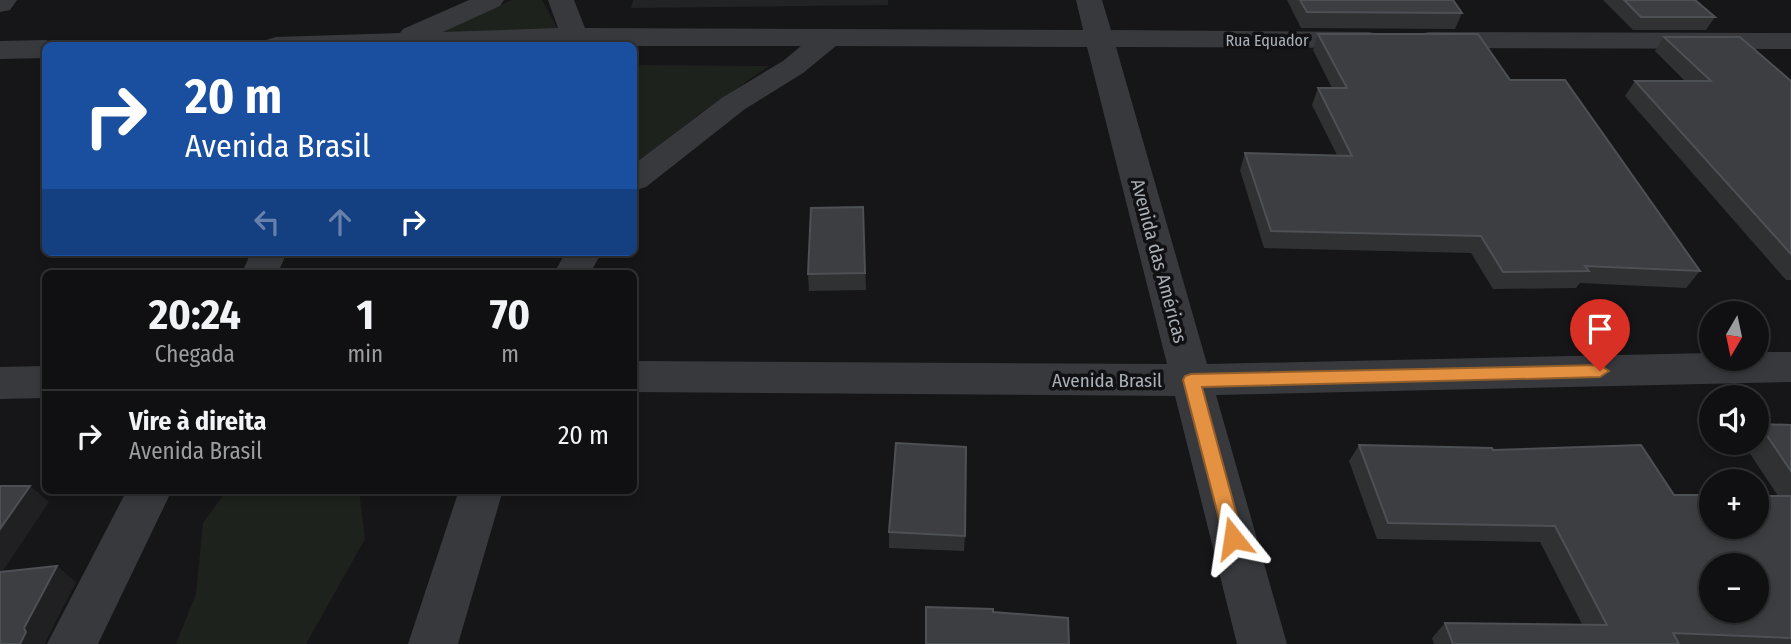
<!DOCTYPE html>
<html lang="pt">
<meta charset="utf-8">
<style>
:root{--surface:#101012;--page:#19191b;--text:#f1f3f6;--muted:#9c9d9f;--line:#303032}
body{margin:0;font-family:"Fira Sans Condensed",sans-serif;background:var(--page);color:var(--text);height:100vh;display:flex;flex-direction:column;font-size:26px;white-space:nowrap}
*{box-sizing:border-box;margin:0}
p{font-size:23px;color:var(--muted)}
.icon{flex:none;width:38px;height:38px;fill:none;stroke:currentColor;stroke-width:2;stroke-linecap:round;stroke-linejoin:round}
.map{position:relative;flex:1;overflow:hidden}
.side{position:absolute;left:42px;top:270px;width:595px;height:224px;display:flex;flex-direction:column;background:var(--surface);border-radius:10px;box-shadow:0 4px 10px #0003,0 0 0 2px var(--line)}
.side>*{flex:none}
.banner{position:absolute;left:42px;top:42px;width:595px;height:214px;border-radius:10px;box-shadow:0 4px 10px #0003,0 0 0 2px var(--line);background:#1a4fa0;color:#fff;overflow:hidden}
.needle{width:46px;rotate:189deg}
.controls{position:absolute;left:1699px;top:301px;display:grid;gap:14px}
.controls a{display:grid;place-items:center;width:70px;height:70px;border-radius:50%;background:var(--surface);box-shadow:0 4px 10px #0003,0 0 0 2px var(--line);font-size:35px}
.pin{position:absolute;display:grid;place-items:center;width:60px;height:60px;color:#fff;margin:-72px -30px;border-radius:50% 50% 50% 0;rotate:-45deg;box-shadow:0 0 7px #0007}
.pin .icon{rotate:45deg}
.me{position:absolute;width:77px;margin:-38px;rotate:345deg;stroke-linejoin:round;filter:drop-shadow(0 0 5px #0008)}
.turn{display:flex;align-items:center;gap:24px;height:147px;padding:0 28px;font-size:32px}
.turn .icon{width:91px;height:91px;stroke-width:2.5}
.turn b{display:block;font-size:49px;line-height:60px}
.lanes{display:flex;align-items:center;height:66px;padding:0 28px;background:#0003;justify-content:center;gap:35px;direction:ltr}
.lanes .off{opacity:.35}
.eta{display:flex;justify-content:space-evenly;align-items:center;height:119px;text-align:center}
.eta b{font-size:42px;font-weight:700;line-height:49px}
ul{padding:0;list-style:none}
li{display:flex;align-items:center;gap:21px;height:91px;padding:0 28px;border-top:2px solid var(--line)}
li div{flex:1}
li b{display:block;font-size:26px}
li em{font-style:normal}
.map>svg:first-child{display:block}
.built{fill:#222325}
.green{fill:#1d221d}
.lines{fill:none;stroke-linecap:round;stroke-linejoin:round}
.minor{fill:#37393d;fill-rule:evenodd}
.wall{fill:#2f3133}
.shaded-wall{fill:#202022}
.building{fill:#3c3e41;stroke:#4d5054;stroke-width:2;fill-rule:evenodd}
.route{fill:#e49242;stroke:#945f2b;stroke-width:2}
.labels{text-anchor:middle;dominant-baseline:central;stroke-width:7;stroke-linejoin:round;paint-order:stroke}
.far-street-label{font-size:16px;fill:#a9b0b7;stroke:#111113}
.street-label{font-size:19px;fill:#a9b0b7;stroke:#111113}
</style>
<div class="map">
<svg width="1791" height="644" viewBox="0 0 1791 644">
<rect width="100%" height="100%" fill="#161618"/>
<path class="built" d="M 633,0 L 888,0 L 888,5 L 631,8 Z"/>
<path class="green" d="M 512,0 L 542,0 L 559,31 L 428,36 Z
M 634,65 L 769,66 L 705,110 L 634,164 Z
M 227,490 L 359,490 L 365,539 L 306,644 L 176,644 L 196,594 L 203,523 Z"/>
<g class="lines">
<path class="minor" d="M 0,0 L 17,0 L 10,10 L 0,12 Z
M 469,0 L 504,0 L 500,6 L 443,32 L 558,28 L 548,0 L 574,0 L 585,28 L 1083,30 L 1076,0 L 1102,0 L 1111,30 L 1369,32 L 1379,34 L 1383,40 L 1379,46 L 1369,48 L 1116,47 L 1207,364 L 1712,353 L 1712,359 L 1757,359 L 1757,352 L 1791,352 L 1791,382 L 1216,395 L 1287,644 L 1237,644 L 1175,396 L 634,392 L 634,361 L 1167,364 L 1087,47 L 836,46 L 803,73 L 745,109 L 646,187 L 634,191 L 634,164 L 723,97 L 783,61 L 801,46 L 262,46 L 266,40 L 276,37 L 400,33 L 403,29 Z
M 1429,32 L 1791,33 L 1791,49 L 1429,48 L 1419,46 L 1415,40 L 1419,34 Z
M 46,40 L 58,46 L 46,46 L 46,58 L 0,59 L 0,41 Z
M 251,252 L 287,252 L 278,273 L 242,273 Z
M 566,252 L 602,252 L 590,273 L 554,273 Z
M 46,366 L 46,398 L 0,399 L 0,367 Z
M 127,490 L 172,490 L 98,644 L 47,644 Z
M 459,490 L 503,490 L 458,644 L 408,644 Z"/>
</g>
<path class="wall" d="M 1287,0 L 1453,0 L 1462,13 L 1455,29 L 1301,28 Z
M 1603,0 L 1695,0 L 1715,17 L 1706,30 L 1633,30 Z
M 1318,34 L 1510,80 L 1700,271 L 1686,288 L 1580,283 L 1576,288 L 1493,289 L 1471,253 L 1264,248 L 1240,170 L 1245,153 L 1337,155 L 1312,105 L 1318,88 L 1332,88 L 1313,50 Z
M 1664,37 L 1791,81 L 1791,280 L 1786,280 L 1625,96 L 1635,81 L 1685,81 L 1655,51 Z
M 863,207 L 866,290 L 809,291 L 808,274 Z
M 1759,424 L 1791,425 L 1791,644 L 1434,644 L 1432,638 L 1445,623 L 1582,624 L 1540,542 L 1377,539 L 1349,461 L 1359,445 L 1493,450 L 1674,495 L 1778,496 L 1743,443 L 1757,443 L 1757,426 Z
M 889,532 L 965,536 L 964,551 L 889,548 Z"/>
<path class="shaded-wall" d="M 201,252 L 216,252 L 204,257 Z
M 30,486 L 49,502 L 0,575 L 0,529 Z
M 57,566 L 76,582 L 45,643 L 45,644 L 20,644 L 24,628 Z"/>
<path class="building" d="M 1300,0 L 1453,0 L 1462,13 L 1307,12 Z
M 1624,0 L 1695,0 L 1715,17 L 1641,17 Z
M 1318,34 L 1478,34 L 1510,80 L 1565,80 L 1700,271 L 1585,266 L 1589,271 L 1503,272 L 1481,236 L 1271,231 L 1245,153 L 1352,156 L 1318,88 L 1347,88 Z
M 1664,37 L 1740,37 L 1791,81 L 1791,254 L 1635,81 L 1711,81 Z
M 863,207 L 865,273 L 808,274 L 811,208 Z
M 1759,424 L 1791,425 L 1791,471 Z
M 896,443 L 966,447 L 965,536 L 889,532 Z
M 1359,445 L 1492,448 L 1493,450 L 1641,445 L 1674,495 L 1712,495 L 1712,527 L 1757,527 L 1757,496 L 1791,496 L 1791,638 L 1673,633 L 1679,644 L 1453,644 L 1445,623 L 1607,625 L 1555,526 L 1388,523 ZM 1712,565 L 1757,565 L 1757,611 L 1712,611 Z
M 0,486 L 30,486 L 0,529 Z
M 57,566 L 24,628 L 26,632 L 20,644 L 0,644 L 0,572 Z
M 926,607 L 993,609 L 993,612 L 1068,618 L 1069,644 L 926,644 Z"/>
<path class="route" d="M 1600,365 L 1609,371 L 1600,377 L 1202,387 L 1243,538 L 1240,544 L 1233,547 L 1227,544 L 1224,538 L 1183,380 L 1185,376 L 1191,374 Z"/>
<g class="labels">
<g class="far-street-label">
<text x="1267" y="40">Rua Equador</text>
</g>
<g class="street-label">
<text transform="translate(1159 261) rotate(75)">Avenida das Américas</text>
<text x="1107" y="380">Avenida Brasil</text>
</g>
</g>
</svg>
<div class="controls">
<a><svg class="needle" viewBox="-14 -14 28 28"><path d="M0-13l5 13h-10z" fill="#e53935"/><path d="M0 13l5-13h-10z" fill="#9c9d9f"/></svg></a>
<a><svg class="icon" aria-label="sound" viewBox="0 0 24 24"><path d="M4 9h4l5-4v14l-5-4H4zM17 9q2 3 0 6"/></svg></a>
<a>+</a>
<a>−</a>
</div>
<div class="pin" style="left:1600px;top:371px;background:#d93025"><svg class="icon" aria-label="arrive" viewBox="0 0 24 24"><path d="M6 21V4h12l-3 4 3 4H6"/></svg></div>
<svg class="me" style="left:1233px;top:538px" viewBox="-20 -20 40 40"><path d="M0-17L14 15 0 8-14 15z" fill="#e49242" stroke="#fff" stroke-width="4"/></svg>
<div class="banner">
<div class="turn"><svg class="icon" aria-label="right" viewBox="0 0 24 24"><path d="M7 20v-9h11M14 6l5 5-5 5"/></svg><div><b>20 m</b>Avenida Brasil</div></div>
<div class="lanes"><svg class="icon off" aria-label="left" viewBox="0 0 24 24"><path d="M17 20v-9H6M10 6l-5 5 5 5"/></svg><svg class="icon off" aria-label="ahead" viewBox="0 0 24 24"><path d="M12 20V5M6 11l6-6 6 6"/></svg><svg class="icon" aria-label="right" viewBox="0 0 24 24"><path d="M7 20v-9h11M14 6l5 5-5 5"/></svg></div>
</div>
<section class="side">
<div class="eta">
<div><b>20:24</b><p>Chegada</p></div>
<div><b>1</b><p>min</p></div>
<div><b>70</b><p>m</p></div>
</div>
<ul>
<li><svg class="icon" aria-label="right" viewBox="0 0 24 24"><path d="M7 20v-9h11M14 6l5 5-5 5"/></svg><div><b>Vire à direita</b><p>Avenida Brasil</p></div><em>20 m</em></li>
</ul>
</section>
</div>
